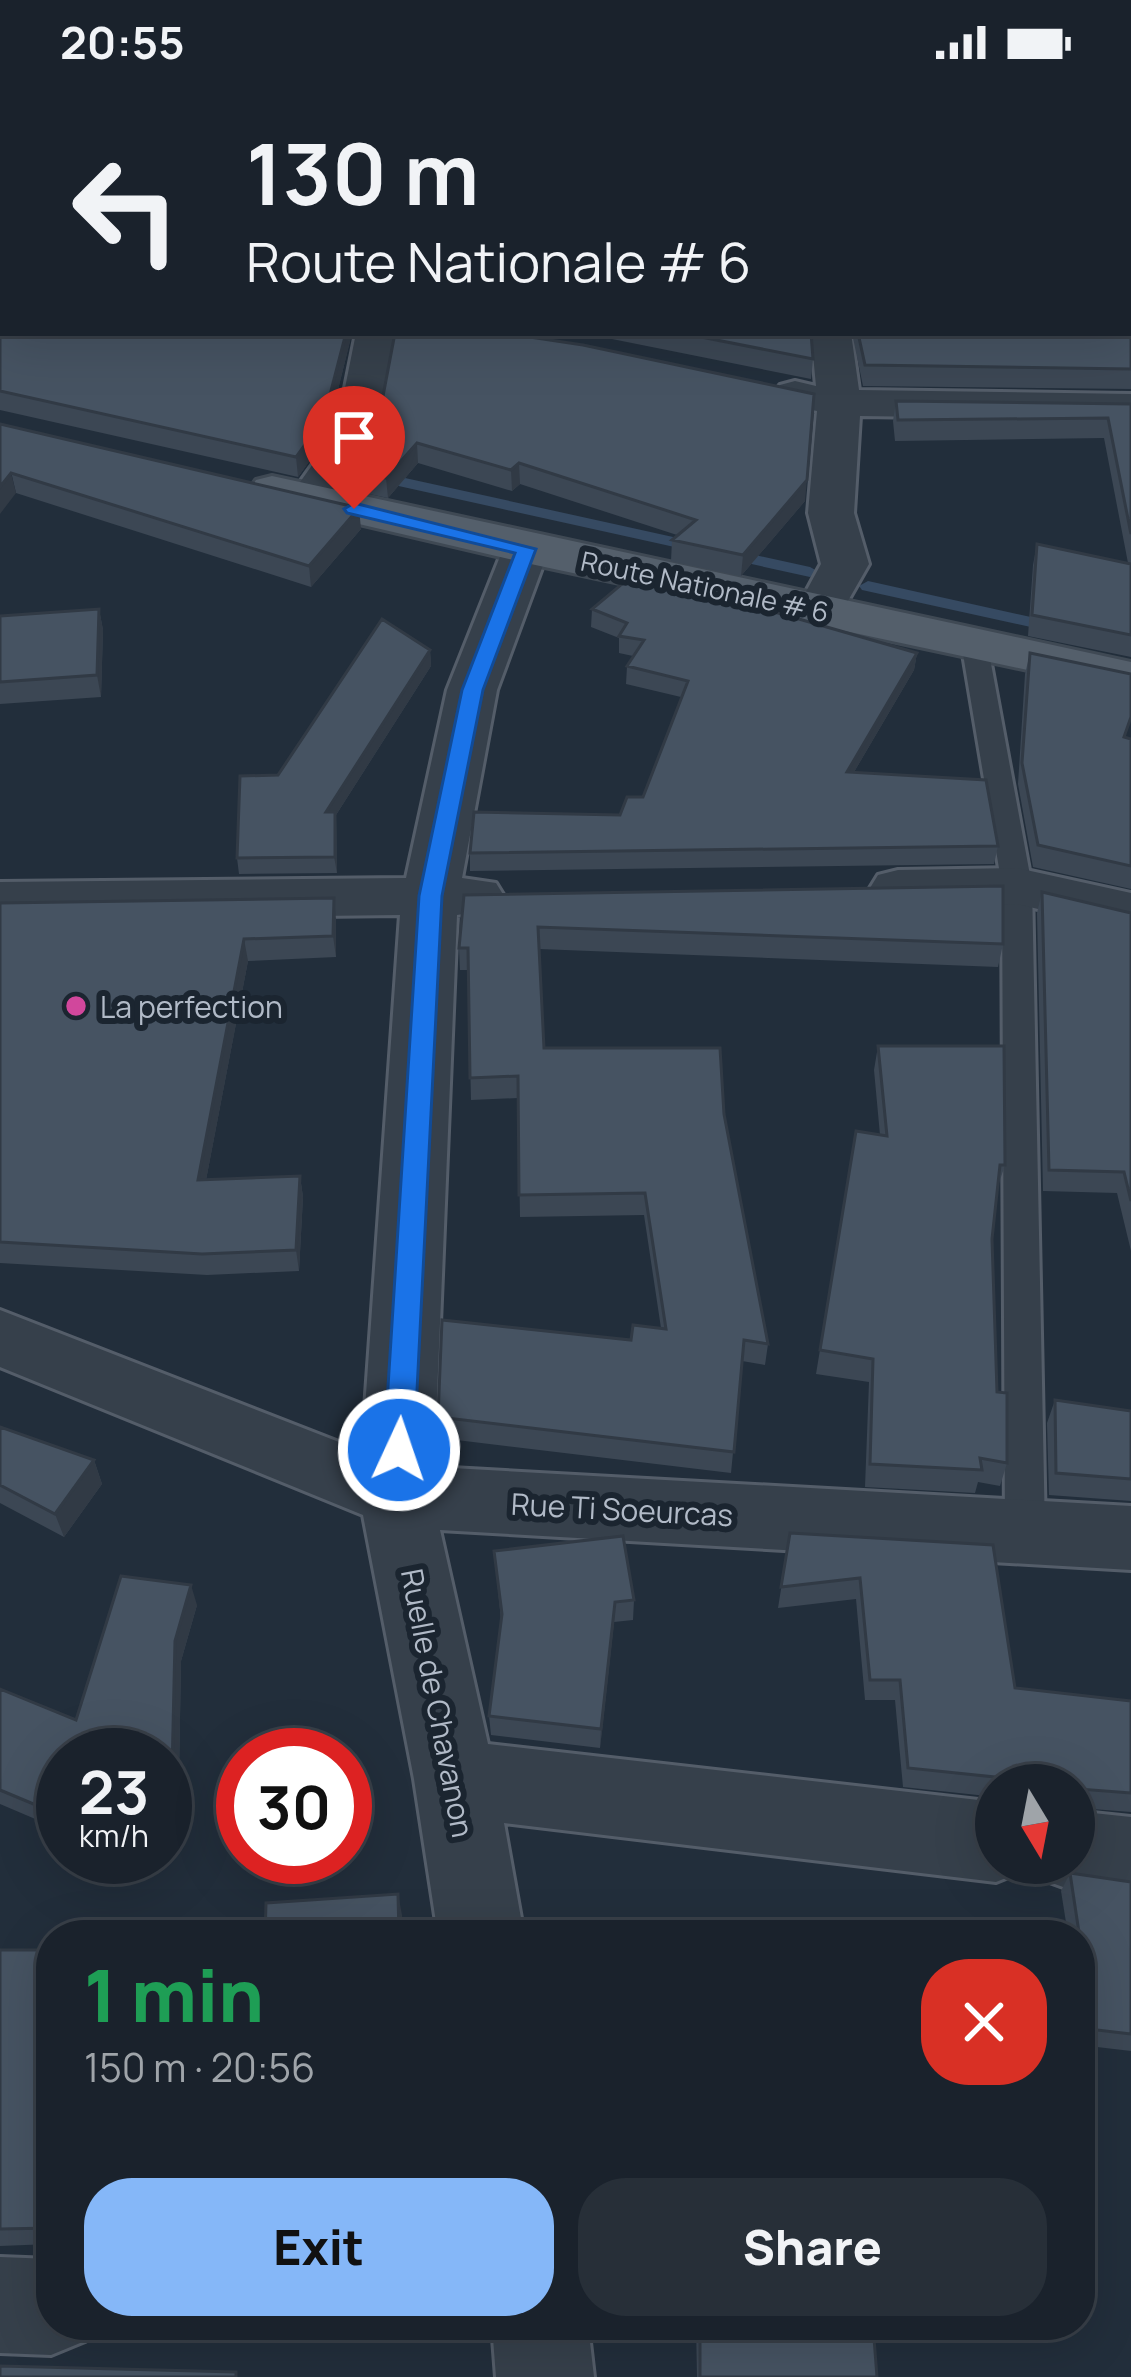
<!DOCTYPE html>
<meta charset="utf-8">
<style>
:root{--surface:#1a222c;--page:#272f38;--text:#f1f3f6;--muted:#9fa4a9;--line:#383f48;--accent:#85b7f8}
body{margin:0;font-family:Manrope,sans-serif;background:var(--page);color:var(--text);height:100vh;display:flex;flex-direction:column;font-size:45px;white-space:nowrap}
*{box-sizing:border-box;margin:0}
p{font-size:39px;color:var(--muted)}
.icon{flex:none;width:66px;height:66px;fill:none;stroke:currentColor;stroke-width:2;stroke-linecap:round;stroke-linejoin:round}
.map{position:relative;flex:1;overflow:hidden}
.drawer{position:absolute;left:36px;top:1836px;width:1059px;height:420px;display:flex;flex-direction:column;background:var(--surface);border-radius:48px;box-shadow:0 12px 48px #0002,0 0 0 3px var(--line)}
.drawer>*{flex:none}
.guide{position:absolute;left:0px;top:0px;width:1131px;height:252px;box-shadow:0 12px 48px #0002,0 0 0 3px var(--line);background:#1a222c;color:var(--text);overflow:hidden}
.needle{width:78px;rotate:170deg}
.buttons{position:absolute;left:975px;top:1680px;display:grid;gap:24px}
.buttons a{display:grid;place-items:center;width:120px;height:120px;border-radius:50%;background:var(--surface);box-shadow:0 12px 48px #0002,0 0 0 3px var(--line);font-size:60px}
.speed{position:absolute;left:36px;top:1644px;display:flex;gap:24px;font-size:60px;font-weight:700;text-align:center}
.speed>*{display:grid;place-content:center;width:156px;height:156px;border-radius:50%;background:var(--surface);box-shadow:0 12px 48px #0002,0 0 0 3px var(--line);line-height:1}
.speed small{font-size:30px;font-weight:400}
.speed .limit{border:18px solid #d22;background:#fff;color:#111}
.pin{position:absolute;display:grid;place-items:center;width:102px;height:102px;color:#fff;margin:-123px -51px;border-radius:50% 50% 50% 0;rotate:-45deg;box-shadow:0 0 12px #0007}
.pin .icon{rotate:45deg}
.me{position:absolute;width:132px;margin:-66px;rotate:3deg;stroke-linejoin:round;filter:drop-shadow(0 0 9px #0008)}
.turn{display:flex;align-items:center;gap:42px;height:252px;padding:0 48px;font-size:54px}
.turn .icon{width:156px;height:156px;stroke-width:2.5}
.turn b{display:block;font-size:84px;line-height:102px}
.round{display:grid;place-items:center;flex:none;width:126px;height:126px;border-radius:48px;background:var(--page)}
.summary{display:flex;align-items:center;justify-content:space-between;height:204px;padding:0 48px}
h1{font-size:72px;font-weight:800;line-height:90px;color:#1e9e55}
.cta{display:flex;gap:24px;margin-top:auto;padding:24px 48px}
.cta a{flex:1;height:138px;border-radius:48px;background:var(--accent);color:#111;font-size:48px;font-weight:800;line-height:138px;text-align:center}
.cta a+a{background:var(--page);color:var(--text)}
.status{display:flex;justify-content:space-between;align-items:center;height:84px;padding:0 60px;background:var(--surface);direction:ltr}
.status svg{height:33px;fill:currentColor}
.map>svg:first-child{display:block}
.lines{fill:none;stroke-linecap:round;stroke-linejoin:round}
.stream{fill:#364a62;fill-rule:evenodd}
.lane-casing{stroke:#545d69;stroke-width:6}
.street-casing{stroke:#545d69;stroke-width:6}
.primary-casing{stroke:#3f4954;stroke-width:6}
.path{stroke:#425759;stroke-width:4.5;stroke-dasharray:4.5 4.5;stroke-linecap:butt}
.lane{fill:#36404b;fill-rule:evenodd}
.street{fill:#36404b;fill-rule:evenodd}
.primary{fill:#545f6b;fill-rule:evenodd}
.wall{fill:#3c4754}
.shaded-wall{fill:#313a45}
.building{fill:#465362;stroke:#313a45;stroke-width:3}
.route{fill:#1a73e8;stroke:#114b97;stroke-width:3}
.hotel-dot{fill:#d1479c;stroke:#1b2530;stroke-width:4.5}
.labels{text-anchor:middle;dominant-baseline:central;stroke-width:12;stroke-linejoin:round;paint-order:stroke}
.far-street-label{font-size:27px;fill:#b1bac7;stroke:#1b2530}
.poi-label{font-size:30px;fill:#b1bac7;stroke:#1b2530;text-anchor:start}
.street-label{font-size:30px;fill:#b1bac7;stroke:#1b2530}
</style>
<div class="status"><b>20:55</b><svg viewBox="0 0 49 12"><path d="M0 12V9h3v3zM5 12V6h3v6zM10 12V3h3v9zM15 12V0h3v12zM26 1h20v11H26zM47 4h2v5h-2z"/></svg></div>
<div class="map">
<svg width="1131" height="2293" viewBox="0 0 1131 2293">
<rect width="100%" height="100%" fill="#222e3b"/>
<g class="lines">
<path class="stream" d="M 3,21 L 3,29 L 0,30 L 0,22 Z
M 373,387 L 810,483 L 819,488 L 810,493 L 367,395 L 365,392 Z
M 868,497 L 1058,539 L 1067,544 L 1058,549 L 862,506 L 859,502 Z"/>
<defs>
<path id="lane" d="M 974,550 L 987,558 L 1032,802 L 1045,1448 L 1039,1460 L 1025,1466 L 1011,1460 L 1005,1448 L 1002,802 L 961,558 Z"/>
<path id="street" d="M 356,249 L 396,249 C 389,298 367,442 295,425 L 288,415 L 330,356 L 342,319 Z
M 811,249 L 851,249 L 859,306 L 1131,310 L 1131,336 L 860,332 L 854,429 L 869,480 L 837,536 L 820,541 L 803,536 L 796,526 L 821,480 L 808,429 L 817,327 L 780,319 L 774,310 L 780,301 L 795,297 L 816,302 Z
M 526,451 L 543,455 L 549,465 L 497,606 L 462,794 L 496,799 L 504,812 L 496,825 L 457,831 L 434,1383 L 1131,1422 L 1131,1486 L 440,1446 L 488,1660 L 996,1718 L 996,1779 L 1029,1779 L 1025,1786 L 996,1798 L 504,1739 L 524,1851 L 438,1851 L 414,1695 L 363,1431 L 0,1283 L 0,1226 L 362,1367 L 400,831 L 0,836 L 0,798 L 406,794 L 447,606 L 503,465 L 509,455 Z
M 1017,784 L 1131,809 L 1131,847 L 1017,820 L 898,822 L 878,817 L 870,804 L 878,791 L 898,786 Z
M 1074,1727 L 1131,1733 L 1131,1815 L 1074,1807 L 1044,1796 L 1037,1779 L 1074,1779 Z
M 0,2173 L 51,2175 L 51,2241 L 92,2241 L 85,2257 L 51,2271 L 0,2269 Z
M 492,2241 L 588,2241 L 594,2293 L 496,2293 Z"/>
<path id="primary" d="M 272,392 L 1131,578 L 1131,608 L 526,479 L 256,416 L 249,406 L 256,396 Z"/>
</defs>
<use href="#lane" class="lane-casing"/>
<use href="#street" class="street-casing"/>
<use href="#primary" class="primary-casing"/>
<path class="path" d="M 76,0 L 84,3"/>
<use href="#lane" class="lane"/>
<use href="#street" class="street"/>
<use href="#primary" class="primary"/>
</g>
<path class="wall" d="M 0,215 L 3,249 L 352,249 L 326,354 L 298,393 L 0,326 Z
M 1131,230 L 1131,305 L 863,302 L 852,249 L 1128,249 Z
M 582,249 L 811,249 L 813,275 L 811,295 Z
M 383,312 L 805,417 L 741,492 L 671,477 L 672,456 L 677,451 L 520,400 L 512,407 L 418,379 L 388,414 L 350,406 L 348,385 L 372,343 Z
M 896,317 L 1131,320 L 1131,573 L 1028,552 L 1033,481 L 1037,460 L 1128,479 L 1104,354 L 895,357 L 893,337 Z
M 0,340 L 361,445 L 311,503 L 16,409 Z
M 715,506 L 715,511 L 917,569 L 914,586 L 854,688 L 998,762 L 994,780 L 470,787 L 470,769 L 620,731 L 643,713 L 681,613 L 626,600 L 627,582 L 633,572 L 619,569 L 619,554 L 591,543 L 592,525 Z
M 99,525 L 103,546 L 101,613 L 0,620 L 0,532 Z
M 430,566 L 431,582 L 336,731 L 337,789 L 239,790 L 237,774 L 278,691 Z
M 1030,569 L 1126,653 L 1131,655 L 1131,805 L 1033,783 L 1018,700 L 1025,590 Z
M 1042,808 L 1131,829 L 1131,1167 L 1117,1109 L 1043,1107 L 1037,829 Z
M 464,811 L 1003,860 L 998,883 L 539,865 L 544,964 L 724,1030 L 768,1260 L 765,1281 L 742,1277 L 731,1389 L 440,1354 L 438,1333 L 661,1244 L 644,1131 L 520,1133 L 518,1014 L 471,1016 L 468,886 L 460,886 L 459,864 Z
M 0,819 L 336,835 L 336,873 L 248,877 L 206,1096 L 300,1092 L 303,1113 L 299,1187 L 207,1191 L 0,1179 Z
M 878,962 L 1005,1081 L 997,1105 L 992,1155 L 997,1308 L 1007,1379 L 1000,1402 L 978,1398 L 975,1409 L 865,1403 L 869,1298 L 816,1290 L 856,1047 L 880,1051 L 874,986 Z
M 1055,1316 L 1131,1327 L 1131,1417 L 1049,1411 L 1047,1339 Z
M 0,1343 L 94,1376 L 102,1400 L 64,1453 L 0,1419 Z
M 790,1449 L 993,1461 L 1015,1604 L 1131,1617 L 1131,1728 L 1079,1724 L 1079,1756 L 1074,1765 L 1074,1701 L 996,1701 L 996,1713 L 903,1703 L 895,1616 L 865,1616 L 856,1515 L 778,1524 Z
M 494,1467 L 634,1516 L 633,1536 L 614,1538 L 600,1664 L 491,1651 L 489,1632 L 501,1536 Z
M 197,1521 L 181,1577 L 178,1751 L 165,1752 L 165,1671 L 63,1671 L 63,1763 L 55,1763 L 47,1746 L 47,1740 L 0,1720 L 0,1605 L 76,1636 Z
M 1070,1789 L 1131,1798 L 1131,1967 L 1080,1961 L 1080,1851 L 1068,1851 L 1061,1807 Z
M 0,1866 L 51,1866 L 51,2160 L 0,2162 Z
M 696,2241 L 873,2241 L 877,2293 L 697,2293 Z"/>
<path class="shaded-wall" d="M 346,249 L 352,249 L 326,354 L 298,393 L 296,373 Z
M 417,359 L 418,379 L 388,414 L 386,394 Z
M 519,379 L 520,400 L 512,407 L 511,386 Z
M 11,389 L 16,409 L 0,430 L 0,403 Z
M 807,396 L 805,417 L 741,492 L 743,471 Z
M 359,424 L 361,445 L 311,503 L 309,482 Z
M 99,525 L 103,546 L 101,613 L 97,591 Z
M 430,566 L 431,582 L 336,731 L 337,789 L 326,728 Z
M 917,569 L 914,586 L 844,705 L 847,688 Z
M 334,814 L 336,835 L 336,873 L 333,852 Z
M 244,855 L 248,877 L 202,1117 L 198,1096 Z
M 300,1092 L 303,1113 L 299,1187 L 296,1166 Z
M 94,1376 L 102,1400 L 64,1453 L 55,1430 Z
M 191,1501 L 197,1521 L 181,1577 L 178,1751 L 171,1733 L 175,1557 Z
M 615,1518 L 614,1538 L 600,1664 L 601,1645 Z
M 398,1810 L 402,1831 L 402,1851 L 399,1851 Z"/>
<path class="building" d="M 236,0 L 1131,0 L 1131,201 L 1128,226 L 1128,3 L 234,3 Z
M 3,211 L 3,249 L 346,249 L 324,334 L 296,373 L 0,307 L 0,215 Z
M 1128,228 L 1131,230 L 1131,285 L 865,281 L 858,249 L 1128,249 Z
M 395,249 L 503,249 L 583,261 L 814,310 L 807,396 L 743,471 L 672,456 L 696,436 L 519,379 L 511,386 L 417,359 L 386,394 L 348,385 L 372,343 L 383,312 Z
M 681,249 L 811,249 L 813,275 Z
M 896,317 L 1131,320 L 1131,450 L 1108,334 L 898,336 Z
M 0,340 L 359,424 L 309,482 L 11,389 L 0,403 Z
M 1037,460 L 1131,480 L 1131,551 L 1032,531 Z
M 635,489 L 715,506 L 712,510 L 917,569 L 847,688 L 986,696 L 998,762 L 470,769 L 474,728 L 620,731 L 627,713 L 643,713 L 688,597 L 627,582 L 644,556 L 619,552 L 627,539 L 592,525 Z
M 99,525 L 97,591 L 0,598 L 0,532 Z
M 382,535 L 430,566 L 326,728 L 335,728 L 335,773 L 237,774 L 240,692 L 278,691 Z
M 1030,569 L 1131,590 L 1131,633 L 1124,653 L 1131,655 L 1131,782 L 1038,761 L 1022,679 Z
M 1003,802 L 1003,860 L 538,843 L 544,964 L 720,964 L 724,1030 L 768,1260 L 744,1256 L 734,1368 L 438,1333 L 442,1236 L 631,1256 L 633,1241 L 666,1245 L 645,1109 L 519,1111 L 518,992 L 470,994 L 468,864 L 459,864 L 464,811 Z
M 1042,808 L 1131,829 L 1131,1117 L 1124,1088 L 1049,1086 Z
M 334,814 L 333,852 L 244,855 L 198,1096 L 300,1092 L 296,1166 L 202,1170 L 0,1158 L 0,819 Z
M 878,962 L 1004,962 L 1005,1081 L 1000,1081 L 992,1155 L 997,1308 L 1007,1309 L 1007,1379 L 980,1374 L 982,1386 L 870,1380 L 873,1275 L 820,1266 L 856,1047 L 887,1052 Z
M 1055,1316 L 1131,1327 L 1131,1395 L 1056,1389 Z
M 0,1343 L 94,1376 L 55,1430 L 0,1401 Z
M 790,1449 L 993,1461 L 1015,1604 L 1131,1617 L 1131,1709 L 1080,1705 L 1079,1756 L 1074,1756 L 1074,1701 L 1006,1701 L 1004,1694 L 908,1684 L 900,1596 L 870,1596 L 860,1494 L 781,1503 Z
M 623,1452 L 634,1516 L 615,1518 L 601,1645 L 489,1632 L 502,1530 L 494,1467 Z
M 121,1492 L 191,1501 L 175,1557 L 171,1733 L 165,1734 L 165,1671 L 63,1671 L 63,1744 L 47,1746 L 48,1726 L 0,1706 L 0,1605 L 76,1636 Z
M 1070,1789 L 1131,1798 L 1131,1950 L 1080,1944 L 1080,1855 Z
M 398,1810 L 399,1851 L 265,1851 L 266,1819 Z
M 877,1846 L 983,1851 L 877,1851 Z
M 0,1866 L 51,1866 L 51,2144 L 0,2145 Z
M 700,2241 L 873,2241 L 877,2293 L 700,2293 Z
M 0,2282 L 236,2288 L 236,2293 L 0,2293 Z"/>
<path class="route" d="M 354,419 L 536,465 L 483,606 L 442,812 L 414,1366 L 410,1375 L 399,1379 L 388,1375 L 384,1366 L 419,812 L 462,606 L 515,469 L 347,429 L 344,425 Z"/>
<circle class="hotel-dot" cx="76" cy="922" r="12"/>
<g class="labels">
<g class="far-street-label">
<text transform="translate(705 502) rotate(12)">Route Nationale # 6</text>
</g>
<g class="poi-label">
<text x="100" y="922">La perfection</text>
</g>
<g class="street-label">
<text transform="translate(622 1425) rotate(3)">Rue Ti Soeurcas</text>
<text transform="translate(438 1619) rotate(79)">Ruelle de Chavanon</text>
</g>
</g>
</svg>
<div class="buttons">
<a><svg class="needle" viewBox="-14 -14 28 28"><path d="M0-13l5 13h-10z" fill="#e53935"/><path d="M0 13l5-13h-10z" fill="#9fa4a9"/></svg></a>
</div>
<div class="speed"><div>23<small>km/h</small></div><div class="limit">30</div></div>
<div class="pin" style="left:354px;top:425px;background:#d93025"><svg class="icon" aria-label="arrive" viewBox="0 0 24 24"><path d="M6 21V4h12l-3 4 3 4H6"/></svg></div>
<svg class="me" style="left:399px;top:1366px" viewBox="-20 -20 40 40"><circle r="17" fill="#1a73e8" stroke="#fff" stroke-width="3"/><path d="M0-11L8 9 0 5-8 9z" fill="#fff"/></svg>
<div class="guide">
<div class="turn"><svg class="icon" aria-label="left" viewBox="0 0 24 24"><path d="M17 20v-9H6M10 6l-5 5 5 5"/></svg><div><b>130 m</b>Route Nationale # 6</div></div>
</div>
<section class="drawer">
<div class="summary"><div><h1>1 min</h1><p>150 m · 20:56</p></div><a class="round" style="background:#d93025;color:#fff"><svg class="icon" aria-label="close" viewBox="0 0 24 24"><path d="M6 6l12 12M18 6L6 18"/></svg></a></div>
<div class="cta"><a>Exit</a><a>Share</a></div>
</section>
</div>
